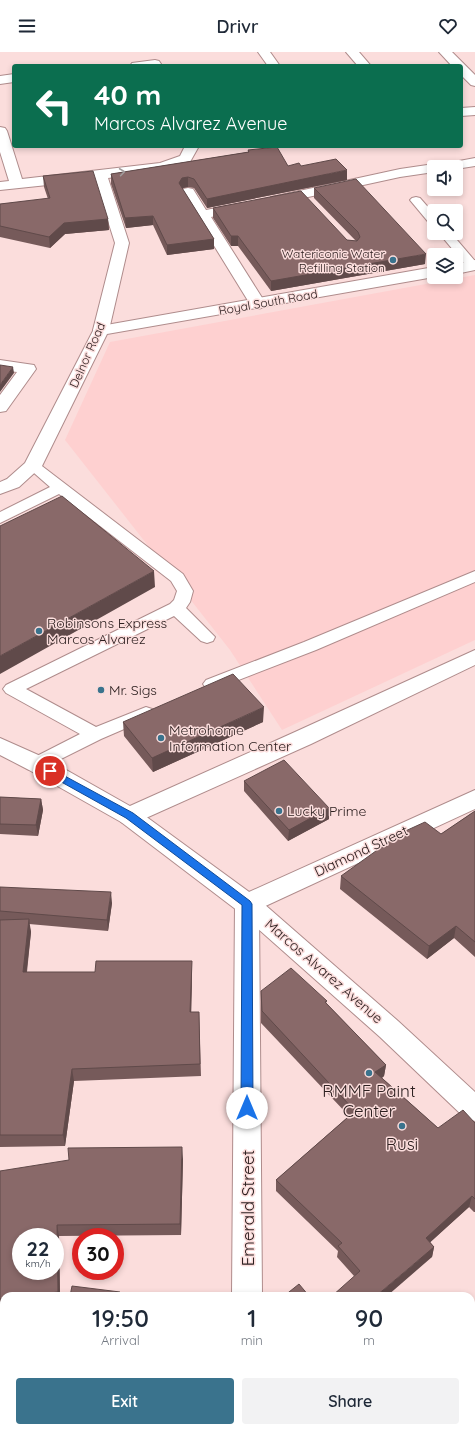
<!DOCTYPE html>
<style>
:root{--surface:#fff;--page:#f2f2f3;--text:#1f2937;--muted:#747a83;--accent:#3a738d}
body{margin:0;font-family:Quicksand,sans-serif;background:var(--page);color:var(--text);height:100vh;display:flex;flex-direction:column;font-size:15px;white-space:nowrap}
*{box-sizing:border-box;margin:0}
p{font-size:13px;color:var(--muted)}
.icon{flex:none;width:22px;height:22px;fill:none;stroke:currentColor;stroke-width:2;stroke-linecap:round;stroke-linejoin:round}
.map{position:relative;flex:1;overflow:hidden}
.panel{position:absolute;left:0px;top:1240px;width:475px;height:140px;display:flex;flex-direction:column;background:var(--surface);border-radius:12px 12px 0 0;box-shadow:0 2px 6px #0003}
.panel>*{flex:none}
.banner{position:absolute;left:12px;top:12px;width:451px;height:84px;border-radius:4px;box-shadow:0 2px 6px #0003;background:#0b6e4f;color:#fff;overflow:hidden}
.controls{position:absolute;left:427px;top:108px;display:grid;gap:8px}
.controls a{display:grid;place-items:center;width:36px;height:36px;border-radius:4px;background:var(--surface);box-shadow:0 2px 6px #0003;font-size:20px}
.speed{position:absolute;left:12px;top:1176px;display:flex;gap:8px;font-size:20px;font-weight:700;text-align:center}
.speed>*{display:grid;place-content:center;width:52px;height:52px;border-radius:50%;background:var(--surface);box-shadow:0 2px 6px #0003;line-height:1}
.speed small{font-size:10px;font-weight:400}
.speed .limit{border:6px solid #d22;background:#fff;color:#111}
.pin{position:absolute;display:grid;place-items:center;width:34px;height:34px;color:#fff;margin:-17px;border:2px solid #fff;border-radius:50%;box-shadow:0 1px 4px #0007}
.me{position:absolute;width:44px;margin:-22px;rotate:0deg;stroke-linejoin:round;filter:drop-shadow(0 0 3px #0008)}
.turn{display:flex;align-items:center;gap:14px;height:84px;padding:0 16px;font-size:18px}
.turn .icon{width:52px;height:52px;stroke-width:2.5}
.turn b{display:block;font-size:28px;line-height:34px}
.eta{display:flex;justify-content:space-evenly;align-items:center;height:68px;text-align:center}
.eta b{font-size:24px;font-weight:600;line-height:28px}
.action{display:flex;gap:8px;margin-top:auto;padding:8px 16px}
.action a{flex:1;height:46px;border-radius:4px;background:var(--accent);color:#fff;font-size:16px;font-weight:600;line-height:46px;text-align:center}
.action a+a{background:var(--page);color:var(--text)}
header{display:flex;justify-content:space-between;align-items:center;height:52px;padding:0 16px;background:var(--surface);font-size:18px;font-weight:600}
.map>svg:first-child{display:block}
.built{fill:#fed0d0}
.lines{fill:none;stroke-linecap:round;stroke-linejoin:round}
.service-casing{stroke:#af8c8c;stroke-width:2}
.minor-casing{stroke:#af8c8c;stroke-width:2}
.tertiary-casing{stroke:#af8c8c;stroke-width:2}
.secondary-casing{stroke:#af8c8c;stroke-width:2}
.service{fill:#fff;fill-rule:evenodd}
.minor{fill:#fff;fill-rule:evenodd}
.tertiary{fill:#fff;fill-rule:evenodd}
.secondary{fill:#fff;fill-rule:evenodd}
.wall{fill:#765a5a}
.shaded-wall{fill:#604a4a}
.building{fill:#896969;stroke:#604a4a;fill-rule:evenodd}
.oneway{stroke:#a09b9b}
.route{fill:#1a73e8;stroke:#114b97}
.poi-dot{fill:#3a738d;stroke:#fbdddc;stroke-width:1.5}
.labels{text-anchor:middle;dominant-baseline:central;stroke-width:3;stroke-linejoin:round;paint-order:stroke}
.far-poi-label{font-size:12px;fill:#2d2020;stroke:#fbdddc;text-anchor:end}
.far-street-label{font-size:12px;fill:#2d2020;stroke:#fbdddc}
.poi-label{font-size:14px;fill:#2d2020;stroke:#fbdddc;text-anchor:start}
.street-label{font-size:14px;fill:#2d2020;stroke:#fbdddc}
.near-poi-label{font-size:17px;fill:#2d2020;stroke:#fbdddc}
.near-street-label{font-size:17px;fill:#2d2020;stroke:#fbdddc}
</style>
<header><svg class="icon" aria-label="menu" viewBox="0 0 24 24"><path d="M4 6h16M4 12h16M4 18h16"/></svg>Drivr<svg class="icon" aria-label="heart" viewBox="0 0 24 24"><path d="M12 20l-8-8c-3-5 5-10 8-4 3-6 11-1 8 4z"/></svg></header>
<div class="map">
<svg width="475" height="1380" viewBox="0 0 475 1380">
<rect width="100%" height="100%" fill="#fbdddc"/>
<path class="built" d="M 475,223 L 475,588 L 282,678 L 230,598 L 65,388 L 110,290 Z"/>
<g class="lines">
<defs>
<path id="service" d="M 416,145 L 420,146 L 434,162 L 434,173 L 430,172 L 410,148 L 412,146 Z
M 439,181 L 451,181 L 475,209 L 475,217 L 469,217 Z
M 33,410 L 38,411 L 183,522 L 193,539 L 190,550 L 186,556 L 215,585 L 213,589 L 207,591 L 201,589 L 174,564 L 26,637 L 96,675 L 146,655 L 152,657 L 155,661 L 152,665 L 101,687 L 37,719 L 31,717 L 28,712 L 31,707 L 80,682 L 6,641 L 3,637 L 6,633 L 170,552 L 174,548 L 177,539 L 171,529 L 59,442 L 0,471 L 0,460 L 50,435 L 26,414 L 28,411 Z
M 475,519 L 475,530 L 316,598 L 218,636 L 212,638 L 206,636 L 203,632 L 206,628 L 304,590 Z"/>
<path id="minor" d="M 258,0 L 270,0 L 280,14 L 268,14 Z
M 346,0 L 359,0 L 371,14 L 358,14 Z
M 439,0 L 452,0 L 475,23 L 475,34 L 471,33 L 461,23 L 461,14 L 452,14 Z
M 155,8 L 159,9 L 161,12 L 160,14 L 130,14 L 132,11 Z
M 14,22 L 14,30 L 0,32 L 0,24 Z
M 475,55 L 475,63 L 461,64 L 461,56 Z
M 0,75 L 5,76 L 7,79 L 22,127 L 160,111 L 180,104 L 185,94 L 199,94 L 190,110 L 162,119 L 108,126 L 129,191 L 109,278 L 107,281 L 101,283 L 95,281 L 93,278 L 115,191 L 95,128 L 0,138 L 0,130 L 9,129 L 0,100 Z
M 475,106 L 475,114 L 456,117 L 456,115 L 434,115 L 434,120 L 400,125 L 276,152 L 271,151 L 269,148 L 271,145 L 276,144 L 400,117 L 434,112 L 438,113 Z
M 188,136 L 193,137 L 206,158 L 242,151 L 247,152 L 249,155 L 247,158 L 211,165 L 266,252 L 264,255 L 258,257 L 252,255 L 250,252 L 181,140 L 183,137 Z
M 0,308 L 34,313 L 36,317 L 6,359 L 0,360 L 0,343 L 17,320 L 0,318 Z
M 475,598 L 475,613 L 311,692 L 137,770 L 129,773 L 121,770 L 117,764 L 121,758 L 295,680 Z
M 475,738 L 475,757 L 259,857 L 262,1244 L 232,1244 L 235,852 L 238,845 Z
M 231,1376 L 263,1376 L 263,1380 L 231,1380 Z"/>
<path id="tertiary" d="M 475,208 L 475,218 L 456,222 L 456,212 Z
M 434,215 L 434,225 L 107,282 L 42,414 L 19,435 L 0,442 L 0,430 L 7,427 L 25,411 L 95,275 Z"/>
<path id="secondary" d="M 0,686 L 45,706 L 137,758 L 256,845 L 398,969 L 475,1040 L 475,1069 L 465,1066 L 380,985 L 238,859 L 121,770 L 29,718 L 0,703 Z"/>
</defs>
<use href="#service" class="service-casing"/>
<use href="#minor" class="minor-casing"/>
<use href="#tertiary" class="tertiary-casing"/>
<use href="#secondary" class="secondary-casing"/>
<use href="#service" class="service"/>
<use href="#minor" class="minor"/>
<use href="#tertiary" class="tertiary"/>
<use href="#secondary" class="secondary"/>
</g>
<path class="wall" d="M 248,98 L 288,114 L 301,114 L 347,128 L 207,156 L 194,136 L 188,135 L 183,136 L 182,136 L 214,187 L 214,197 L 167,203 L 153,173 L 126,176 L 111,132 L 111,122 L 248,100 Z
M 43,124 L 108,167 L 109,178 L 65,182 L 50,196 L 0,185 L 0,152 L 48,147 L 44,135 Z
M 314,136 L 425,212 L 271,239 L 238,194 L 231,194 L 213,166 L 213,156 L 347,188 L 356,189 L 314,146 Z
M 123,670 L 263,670 L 153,720 L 124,684 Z
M 244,729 L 329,767 L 288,789 L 244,739 Z
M 0,745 L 41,747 L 43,758 L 38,784 L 0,782 Z
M 475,759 L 475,905 L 454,886 L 427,907 L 340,837 L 341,824 L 441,782 Z
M 0,835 L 112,851 L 108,879 L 29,872 L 31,880 L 27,920 L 192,921 L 191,960 L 199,960 L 201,1024 L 74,1029 L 65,1094 L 0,1095 Z
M 261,939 L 327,949 L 326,951 L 386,1013 L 384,1024 L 382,1026 L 438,1076 L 475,1071 L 475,1160 L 474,1160 L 469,1155 L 430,1190 L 434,1195 L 432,1205 L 354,1224 L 337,1205 L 338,1199 L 276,1139 L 276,1128 L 349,1064 L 261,971 Z
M 183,1107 L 181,1183 L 59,1184 L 60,1244 L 4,1244 L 4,1257 L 0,1258 L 0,1119 Z"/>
<path class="shaded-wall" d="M 347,118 L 347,128 L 207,156 L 207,147 Z
M 188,125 L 188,135 L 183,136 L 180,141 L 179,131 L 182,126 Z
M 153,164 L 153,173 L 126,176 L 125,166 Z
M 108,167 L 109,178 L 65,182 L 50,196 L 49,185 L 64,171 Z
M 231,184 L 238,184 L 238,194 L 231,194 Z
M 214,187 L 214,197 L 167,203 L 167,193 Z
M 426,202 L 425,212 L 271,239 L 271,229 Z
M 13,315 L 14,321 L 0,340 L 0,333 Z
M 154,519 L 155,535 L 0,622 L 0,604 Z
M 264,655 L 263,670 L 153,720 L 152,706 Z
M 41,747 L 43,758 L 38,784 L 36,773 Z
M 329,756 L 329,767 L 288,789 L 289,778 Z
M 111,840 L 112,851 L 108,879 L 107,868 Z
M 29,867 L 31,880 L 25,933 L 23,920 Z
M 456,874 L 454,886 L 427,907 L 429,894 Z
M 192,909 L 192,921 L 191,972 L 190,960 Z
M 386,1013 L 384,1024 L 374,1032 L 375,1020 Z
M 72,1017 L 74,1029 L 65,1094 L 63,1083 Z
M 182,1095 L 183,1107 L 181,1183 L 180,1172 Z
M 472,1144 L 469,1155 L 424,1196 L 426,1186 Z
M 57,1173 L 59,1184 L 60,1244 L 58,1244 L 58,1240 Z
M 434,1195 L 432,1205 L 387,1244 L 376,1244 Z
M 0,1349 L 2,1354 L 0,1373 Z"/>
<path class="building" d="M 277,95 L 288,114 L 299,111 L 301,114 L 336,107 L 347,118 L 207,147 L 194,127 L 188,125 L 182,126 L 179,131 L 214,187 L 167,193 L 153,164 L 125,166 L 111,122 L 249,100 L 248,98 Z
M 93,119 L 108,167 L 64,171 L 49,185 L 0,174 L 0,152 L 50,146 L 43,124 Z
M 356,127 L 426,202 L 271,229 L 238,184 L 231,184 L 213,156 L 301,139 L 347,188 L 357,189 L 360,185 L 358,180 L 314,136 Z
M 0,313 L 13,315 L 0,333 Z
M 62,444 L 154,519 L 0,604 L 0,474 Z
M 233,622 L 264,655 L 152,706 L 123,670 Z
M 284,708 L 329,756 L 289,778 L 244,729 Z
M 0,745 L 41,747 L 36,773 L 0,772 Z
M 475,759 L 475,890 L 456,874 L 429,894 L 341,824 L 401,781 L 425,770 L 441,782 Z
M 0,835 L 111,840 L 107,868 L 0,859 Z
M 29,867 L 23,920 L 95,920 L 96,909 L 192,909 L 190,960 L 199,960 L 200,1012 L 72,1017 L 63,1083 L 0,1083 L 0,868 Z
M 291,916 L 327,949 L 325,950 L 386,1013 L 375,1020 L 438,1076 L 463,1058 L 475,1071 L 475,1147 L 472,1144 L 426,1186 L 434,1195 L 376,1244 L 332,1244 L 360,1219 L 338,1194 L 342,1191 L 276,1128 L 355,1059 L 262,959 L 261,939 Z
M 182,1095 L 180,1172 L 57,1173 L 58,1240 L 26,1244 L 4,1244 L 4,1247 L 0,1247 L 0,1119 L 69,1108 L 68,1096 ZM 21,1185 L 55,1185 L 55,1219 L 21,1219 Z
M 299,1232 L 309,1244 L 284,1244 Z
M 72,1234 L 120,1240 L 119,1244 L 70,1244 Z
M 475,1305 L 475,1380 L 388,1380 L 392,1376 L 471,1376 L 471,1309 Z
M 101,1376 L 202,1376 L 202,1380 L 101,1380 Z"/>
<defs><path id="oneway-chevron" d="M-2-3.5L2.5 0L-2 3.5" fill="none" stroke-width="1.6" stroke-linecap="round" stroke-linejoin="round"/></defs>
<use class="oneway" href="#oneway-chevron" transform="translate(122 120) rotate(-8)"/>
<path class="route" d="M 50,716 L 133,761 L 250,849 L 252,852 L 253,1056 L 251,1059 L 247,1061 L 243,1059 L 241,1056 L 242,853 L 126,766 L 47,722 L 45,719 L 47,717 Z"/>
<g class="poi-dot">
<circle cx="393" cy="208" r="4"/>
<circle cx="39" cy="579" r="4"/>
<circle cx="101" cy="638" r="4"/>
<circle cx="161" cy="686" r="4"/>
<circle cx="279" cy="759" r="4"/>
<circle cx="369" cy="1021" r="4"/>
<circle cx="402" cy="1074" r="4"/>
</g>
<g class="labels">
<g class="far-poi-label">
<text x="385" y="201">Watericonic Water<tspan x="385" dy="14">Refilling Station</tspan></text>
</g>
<g class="far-street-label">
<text transform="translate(268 250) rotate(-10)">Royal South Road</text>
<text transform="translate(87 303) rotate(-66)">Delnor Road</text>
</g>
<g class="poi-label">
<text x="47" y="571">Robinsons Express<tspan x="47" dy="16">Marcos Alvarez</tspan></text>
<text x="109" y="638">Mr. Sigs</text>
<text x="169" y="678">Metrohome<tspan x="169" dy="16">Information Center</tspan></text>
<text x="287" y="759">Lucky Prime</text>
</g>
<g class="street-label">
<text transform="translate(361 799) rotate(-25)">Diamond Street</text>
<text transform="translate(324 919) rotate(41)">Marcos Alvarez Avenue</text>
</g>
<g class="near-poi-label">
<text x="369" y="1038">RMMF Paint<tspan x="369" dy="20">Center</tspan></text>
<text x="402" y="1091">Rusi</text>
</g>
<g class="near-street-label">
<text transform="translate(247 1156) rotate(-90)">Emerald Street</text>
</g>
</g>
</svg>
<div class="controls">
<a><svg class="icon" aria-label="sound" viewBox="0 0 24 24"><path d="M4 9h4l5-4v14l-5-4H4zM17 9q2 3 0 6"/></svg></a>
<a><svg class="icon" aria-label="search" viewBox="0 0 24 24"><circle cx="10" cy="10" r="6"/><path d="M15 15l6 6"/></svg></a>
<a><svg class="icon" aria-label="layers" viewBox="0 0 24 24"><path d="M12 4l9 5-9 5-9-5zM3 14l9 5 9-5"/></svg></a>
</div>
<div class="speed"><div>22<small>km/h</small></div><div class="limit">30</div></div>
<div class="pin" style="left:50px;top:719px;background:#d93025"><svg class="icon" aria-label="arrive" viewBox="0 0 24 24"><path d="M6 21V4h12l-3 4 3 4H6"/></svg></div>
<svg class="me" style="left:247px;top:1056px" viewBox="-20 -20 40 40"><circle r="19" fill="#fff"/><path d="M0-13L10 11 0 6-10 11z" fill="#1a73e8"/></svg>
<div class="banner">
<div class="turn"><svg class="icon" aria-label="left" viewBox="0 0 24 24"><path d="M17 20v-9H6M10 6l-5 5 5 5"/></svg><div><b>40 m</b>Marcos Alvarez Avenue</div></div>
</div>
<section class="panel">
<div class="eta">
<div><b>19:50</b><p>Arrival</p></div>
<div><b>1</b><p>min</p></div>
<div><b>90</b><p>m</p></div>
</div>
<div class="action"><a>Exit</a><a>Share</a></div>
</section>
</div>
